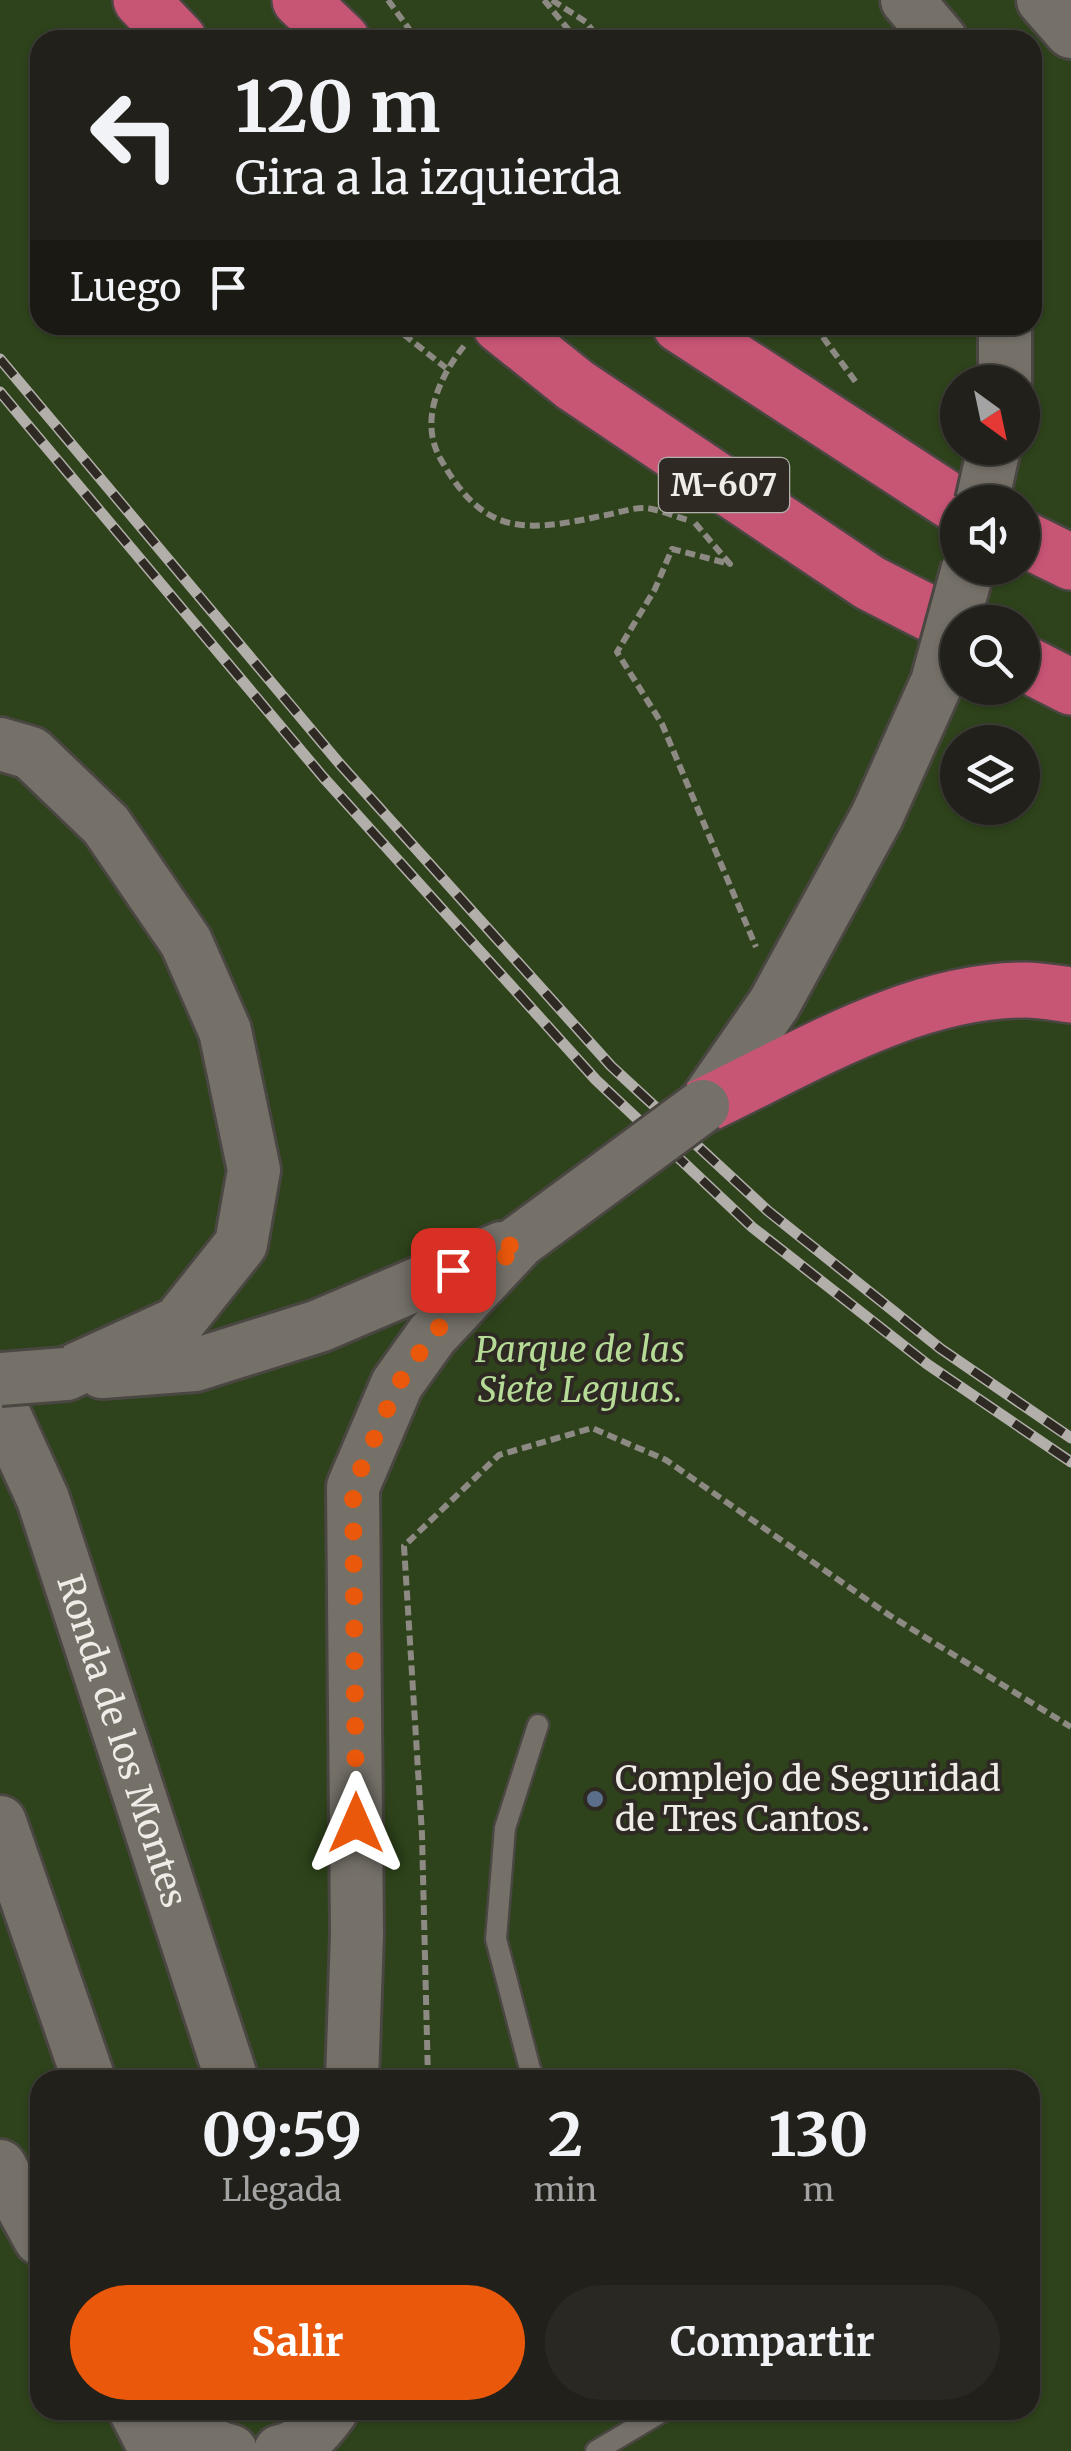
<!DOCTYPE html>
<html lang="es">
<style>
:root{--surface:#22201a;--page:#2a2823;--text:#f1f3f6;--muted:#a2a3a2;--line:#3f3e39;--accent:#ea580c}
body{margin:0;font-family:Merriweather,serif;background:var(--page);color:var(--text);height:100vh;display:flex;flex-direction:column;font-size:38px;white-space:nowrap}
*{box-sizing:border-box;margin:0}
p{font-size:32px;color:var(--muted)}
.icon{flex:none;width:55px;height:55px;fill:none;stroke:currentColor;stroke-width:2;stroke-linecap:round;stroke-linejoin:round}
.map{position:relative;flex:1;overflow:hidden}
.panel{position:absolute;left:30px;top:2070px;width:1010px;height:350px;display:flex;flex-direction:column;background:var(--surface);border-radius:30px;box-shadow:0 2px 8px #0004,0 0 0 2px var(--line)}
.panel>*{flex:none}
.hud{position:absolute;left:30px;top:30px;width:1012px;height:305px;border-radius:30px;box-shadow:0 2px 8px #0004,0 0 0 2px var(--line);background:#22201a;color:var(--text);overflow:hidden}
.needle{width:65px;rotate:147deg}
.buttons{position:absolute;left:940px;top:365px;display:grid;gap:20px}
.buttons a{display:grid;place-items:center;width:100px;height:100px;border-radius:50%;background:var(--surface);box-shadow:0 2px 8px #0004,0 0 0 2px var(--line);font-size:50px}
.pin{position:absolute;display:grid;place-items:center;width:85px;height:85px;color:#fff;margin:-42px;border-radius:20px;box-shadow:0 5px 15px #0006}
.me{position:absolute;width:110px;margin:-55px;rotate:0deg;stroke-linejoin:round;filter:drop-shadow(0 0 8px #0008)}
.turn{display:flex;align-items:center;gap:35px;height:210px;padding:0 40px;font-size:45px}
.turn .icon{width:130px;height:130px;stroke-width:2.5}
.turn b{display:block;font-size:70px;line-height:85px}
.then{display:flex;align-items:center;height:95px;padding:0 40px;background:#0003;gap:20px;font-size:38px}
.eta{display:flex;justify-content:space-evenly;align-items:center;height:170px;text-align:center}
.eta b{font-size:60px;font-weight:700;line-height:70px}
.button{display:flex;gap:20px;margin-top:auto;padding:20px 40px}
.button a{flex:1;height:115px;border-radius:60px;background:var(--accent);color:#fff;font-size:40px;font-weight:700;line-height:115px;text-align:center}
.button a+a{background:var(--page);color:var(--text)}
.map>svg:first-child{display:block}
.green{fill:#2e431b;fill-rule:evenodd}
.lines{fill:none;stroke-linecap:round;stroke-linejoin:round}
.service-casing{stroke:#4a4641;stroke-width:25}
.tertiary-casing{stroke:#4a4641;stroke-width:58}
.motorway-casing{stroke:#4a4641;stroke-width:60}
.path{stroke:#8d8983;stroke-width:6;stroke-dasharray:10 5;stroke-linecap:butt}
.service{stroke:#757169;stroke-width:20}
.tertiary{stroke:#757169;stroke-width:52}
.motorway{stroke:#c75574;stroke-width:55}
.rail-casing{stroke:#b2afaa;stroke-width:11}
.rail{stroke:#2e2a23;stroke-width:8;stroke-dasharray:22;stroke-linecap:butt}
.tertiary-bridge-casing{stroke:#4a4641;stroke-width:58;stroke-linecap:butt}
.tertiary-bridge{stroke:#757169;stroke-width:52}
.route{stroke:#ea580c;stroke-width:18;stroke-dasharray:0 32.4}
.service-dot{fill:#5c6f8a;stroke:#2e2a23;stroke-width:4}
.labels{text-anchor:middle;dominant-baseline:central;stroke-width:8;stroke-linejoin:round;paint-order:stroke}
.shield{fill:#2e2a23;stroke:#b5b2ad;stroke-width:2.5}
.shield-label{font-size:32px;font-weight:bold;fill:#efece8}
.park-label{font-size:35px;font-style:italic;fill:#b5db97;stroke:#2e2a23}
.street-label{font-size:35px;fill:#efece8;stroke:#2e2a23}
.poi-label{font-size:35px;fill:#efece8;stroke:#2e2a23;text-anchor:start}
</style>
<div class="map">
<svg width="1071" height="2451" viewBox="0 0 1071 2451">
<rect width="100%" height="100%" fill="#2e2a23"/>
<path class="green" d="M 0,0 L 1071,0 L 1071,2451 L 0,2451 ZM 40,40 L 1032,40 L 1032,325 L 40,325 ZM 958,382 L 1022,382 L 1022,448 L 958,448 ZM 958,502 L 1022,502 L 1022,568 L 958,568 ZM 958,622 L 1022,622 L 1022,688 L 958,688 ZM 958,742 L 1022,742 L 1022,808 L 958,808 ZM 40,2080 L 1030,2080 L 1030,2410 L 40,2410 Z"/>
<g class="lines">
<defs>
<path id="service" d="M 536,2080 L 530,2069 L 496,1939 L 505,1828 L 538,1725
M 596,2451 L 665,2410"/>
<g id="tertiary">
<path d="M 907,0 L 941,40"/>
<path d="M 1043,0 L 1071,32"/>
<path d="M 1005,325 L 1005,382"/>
<path d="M 0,744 L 31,753 L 106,825 L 186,942 L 225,1031 L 254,1170 L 241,1244 L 178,1323 L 66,1374"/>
<path d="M 703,1106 L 774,1004 L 877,816 L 937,682"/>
<path d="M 102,1372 L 195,1365 L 319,1326 L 502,1248"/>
<path id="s1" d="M 0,1405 L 43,1499 L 232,2080"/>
<path d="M 0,1822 L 89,2080"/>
<path d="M 352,2080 L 357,1934 L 353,1487 L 397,1384 L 432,1335 L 520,1241"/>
<path d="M 0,2166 L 40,2239"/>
<path d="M 135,2410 L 156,2451"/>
<path d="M 178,2410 L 214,2446 L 231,2451"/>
<path d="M 280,2451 C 303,2447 319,2428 332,2410"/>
</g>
<path id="motorway" d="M 141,0 L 179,40
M 300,0 L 342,40
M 500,325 L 575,385 L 870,583 L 958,628
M 680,325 L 958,506
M 1022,538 L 1071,562
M 1022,662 L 1071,687
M 703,1106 C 802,1059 912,990 1025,990 C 1040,990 1056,993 1071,995"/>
</defs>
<use href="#service" class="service-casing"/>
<use href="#tertiary" class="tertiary-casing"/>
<use href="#motorway" class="motorway-casing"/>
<path class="path" d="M 388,0 L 417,40
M 544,0 L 577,40
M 552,0 L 586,22 L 600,40
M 392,325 L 446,368
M 814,325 L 858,385
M 464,346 C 440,376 419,420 440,458 C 483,535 522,533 601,516 C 615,514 633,507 646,508 C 661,510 676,517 691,521
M 695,523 L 730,564 L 672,549 L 655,589 L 617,652 L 662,724 L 756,947
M 428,2080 L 422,1834 L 404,1546 L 499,1455 L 592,1428 L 666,1460 L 889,1615 L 1071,1727"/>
<use href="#service" class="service"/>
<use href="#tertiary" class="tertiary"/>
<use href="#motorway" class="motorway"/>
<defs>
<path id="rail" d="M 0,359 L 339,763 L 611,1066 L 768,1211 L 941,1349 L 1071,1438
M 0,392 L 323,777 L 596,1080 L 752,1227 L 927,1364 L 1071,1462"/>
</defs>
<use href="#rail" class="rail-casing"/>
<use href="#rail" class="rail"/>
<defs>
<path id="tertiary-bridge" d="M 982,502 L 994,448
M 937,682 L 968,568
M 520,1241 L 703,1106
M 0,1379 L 66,1374"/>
</defs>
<use href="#tertiary-bridge" class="tertiary-bridge-casing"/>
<use href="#tertiary-bridge" class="tertiary-bridge"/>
</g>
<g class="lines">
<path class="route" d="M 356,1823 L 353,1487 L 398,1384 L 432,1335 L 520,1241 L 453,1270"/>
</g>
<circle class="service-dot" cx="595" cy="1799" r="10"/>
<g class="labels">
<rect class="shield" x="659" y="458" width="130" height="54" rx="8"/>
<g class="shield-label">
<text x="724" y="485">M-607</text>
</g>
<g class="park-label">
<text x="580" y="1350">Parque de las<tspan x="580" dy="40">Siete Leguas.</tspan></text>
</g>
<g class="street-label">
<text stroke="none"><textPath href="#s1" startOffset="358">Ronda de los Montes</textPath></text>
</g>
<g class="poi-label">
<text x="615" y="1779">Complejo de Seguridad<tspan x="615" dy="40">de Tres Cantos.</tspan></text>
</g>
</g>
</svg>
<div class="buttons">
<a><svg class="needle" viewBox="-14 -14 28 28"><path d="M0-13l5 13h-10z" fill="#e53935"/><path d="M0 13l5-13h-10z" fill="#a2a3a2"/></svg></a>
<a><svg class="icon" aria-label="sound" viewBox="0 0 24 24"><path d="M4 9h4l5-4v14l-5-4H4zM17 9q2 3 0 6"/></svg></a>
<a><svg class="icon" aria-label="search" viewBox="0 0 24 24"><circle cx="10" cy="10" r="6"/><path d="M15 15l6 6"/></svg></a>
<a><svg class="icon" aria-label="layers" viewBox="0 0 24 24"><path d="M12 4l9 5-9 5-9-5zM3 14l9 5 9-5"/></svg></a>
</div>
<div class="pin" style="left:453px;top:1270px;background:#d93025"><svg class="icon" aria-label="arrive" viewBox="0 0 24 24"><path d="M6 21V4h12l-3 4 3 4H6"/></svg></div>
<svg class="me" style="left:356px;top:1823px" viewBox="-20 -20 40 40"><path d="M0-17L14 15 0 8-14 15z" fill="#ea580c" stroke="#fff" stroke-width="4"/></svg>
<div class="hud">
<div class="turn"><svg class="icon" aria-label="left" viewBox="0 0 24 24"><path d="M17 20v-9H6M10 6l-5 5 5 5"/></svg><div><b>120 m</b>Gira a la izquierda</div></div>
<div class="then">Luego<svg class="icon" aria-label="arrive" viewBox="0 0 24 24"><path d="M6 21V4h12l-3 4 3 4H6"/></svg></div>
</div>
<section class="panel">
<div class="eta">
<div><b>09:59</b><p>Llegada</p></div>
<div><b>2</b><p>min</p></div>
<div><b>130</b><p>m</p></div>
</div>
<div class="button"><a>Salir</a><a>Compartir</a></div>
</section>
</div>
